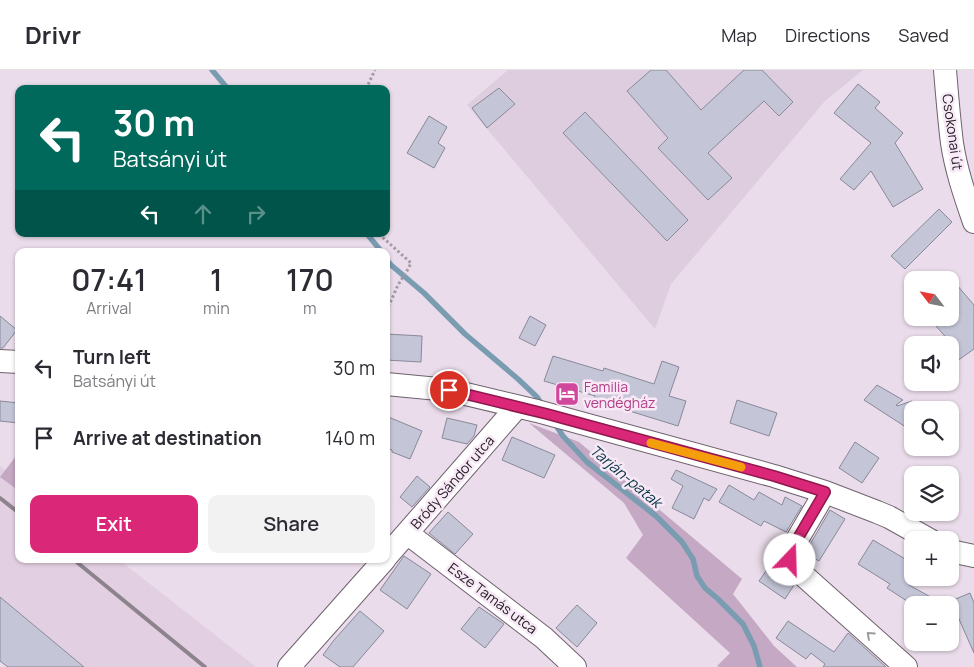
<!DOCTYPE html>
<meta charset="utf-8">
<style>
:root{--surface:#fff;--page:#f2f2f3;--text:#2b2b33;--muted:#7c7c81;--line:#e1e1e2;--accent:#db2777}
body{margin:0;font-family:Manrope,sans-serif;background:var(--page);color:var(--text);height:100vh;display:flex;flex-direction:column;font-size:19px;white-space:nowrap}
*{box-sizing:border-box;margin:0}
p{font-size:16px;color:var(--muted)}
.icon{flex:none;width:28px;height:28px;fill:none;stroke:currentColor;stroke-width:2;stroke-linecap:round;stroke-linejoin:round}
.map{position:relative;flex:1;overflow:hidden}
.side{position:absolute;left:15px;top:178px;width:375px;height:315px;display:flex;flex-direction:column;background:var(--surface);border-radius:10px;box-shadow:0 1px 4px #0004}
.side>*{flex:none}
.top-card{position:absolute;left:15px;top:15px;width:375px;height:152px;border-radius:10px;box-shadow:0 1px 4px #0004;background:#00695c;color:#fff;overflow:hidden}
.needle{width:32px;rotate:302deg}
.controls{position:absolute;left:904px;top:201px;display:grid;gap:10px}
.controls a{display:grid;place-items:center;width:55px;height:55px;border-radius:10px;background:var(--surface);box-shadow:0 1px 4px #0004;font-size:25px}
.pin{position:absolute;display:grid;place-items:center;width:42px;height:42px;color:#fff;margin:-21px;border:2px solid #fff;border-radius:50%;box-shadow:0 1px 5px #0007}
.me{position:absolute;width:55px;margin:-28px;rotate:21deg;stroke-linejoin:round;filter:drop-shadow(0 0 4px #0008)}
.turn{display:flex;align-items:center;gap:18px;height:105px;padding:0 15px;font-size:22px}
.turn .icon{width:65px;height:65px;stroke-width:2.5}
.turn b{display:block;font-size:35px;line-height:42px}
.lanes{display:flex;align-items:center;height:48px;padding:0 15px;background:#0003;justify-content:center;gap:25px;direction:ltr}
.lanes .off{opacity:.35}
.eta{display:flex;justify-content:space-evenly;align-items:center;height:85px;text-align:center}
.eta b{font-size:30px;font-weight:600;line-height:35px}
.action{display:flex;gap:10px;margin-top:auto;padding:10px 15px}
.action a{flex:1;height:58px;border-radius:10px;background:var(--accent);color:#fff;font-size:20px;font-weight:600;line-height:58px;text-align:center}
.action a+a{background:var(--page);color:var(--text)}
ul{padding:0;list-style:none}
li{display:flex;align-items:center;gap:15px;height:70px;padding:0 15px}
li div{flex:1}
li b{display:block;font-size:19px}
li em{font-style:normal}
header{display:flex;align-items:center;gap:30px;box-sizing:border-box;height:70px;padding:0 25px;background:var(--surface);border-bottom:1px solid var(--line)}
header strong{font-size:24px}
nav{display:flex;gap:28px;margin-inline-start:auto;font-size:18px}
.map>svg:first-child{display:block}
.built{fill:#e3cfe2}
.industrial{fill:#ddcddf}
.green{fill:#c5a8c4}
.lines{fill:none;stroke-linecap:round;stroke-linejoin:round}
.stream{stroke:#799cb1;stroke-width:5.5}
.building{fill:#c4c5d7;stroke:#888999}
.minor-casing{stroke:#6f626e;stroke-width:24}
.path{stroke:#a499a4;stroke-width:3;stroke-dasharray:2.5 2.5;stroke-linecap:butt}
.minor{stroke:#fff;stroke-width:22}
.rail{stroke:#8c838c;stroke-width:4}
.oneway{stroke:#9d9b9d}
.route-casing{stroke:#8e194d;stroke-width:12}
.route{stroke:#db2777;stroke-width:9}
.slow{stroke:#f59e0b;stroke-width:9}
.labels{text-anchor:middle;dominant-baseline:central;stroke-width:5;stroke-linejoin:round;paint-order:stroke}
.street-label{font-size:14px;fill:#262126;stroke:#f8e9f7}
.hotel-label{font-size:14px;fill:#b23c85;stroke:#f8e9f7;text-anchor:start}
.water-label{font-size:15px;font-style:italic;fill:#023043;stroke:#f8e9f7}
</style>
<header>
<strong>Drivr</strong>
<nav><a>Map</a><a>Directions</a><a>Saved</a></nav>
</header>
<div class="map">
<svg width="974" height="597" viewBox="0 0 974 597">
<rect width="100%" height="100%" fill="#eadcea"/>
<path class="built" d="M 0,396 L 19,411 L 19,489 L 118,489 L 256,597 L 84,597 L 0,527 Z"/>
<path class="industrial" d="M 508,0 L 863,0 L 825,31 L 671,214 L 655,259 L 467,35 Z"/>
<path class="green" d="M 529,353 L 579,372 L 742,509 L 733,524 L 774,576 L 797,597 L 719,597 L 717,596 L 730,583 L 626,488 L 643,465 L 624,433 Z
M 19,382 L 19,421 L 0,407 Z"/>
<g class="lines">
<path class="stream" d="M 212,0 L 228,19
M 367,164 L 381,181
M 386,189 L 391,195 L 424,223 L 465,264 L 518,309 L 537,327 L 543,336
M 555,354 L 563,366 L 587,392 L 656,446 L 682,472 L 693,489 L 697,506 L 705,518 L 718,529 L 743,554 L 754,576 L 760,597"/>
</g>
<path class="building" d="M 651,0 L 666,0 L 701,40 L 744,0 L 762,0 L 793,32 L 779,46 L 764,31 L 708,83 L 732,108 L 708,130 L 658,78 L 668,68 L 627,21 Z
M 858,14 L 880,32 L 875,38 L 903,63 L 895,73 L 923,119 L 893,137 L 871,101 L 854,120 L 840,109 L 871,73 L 834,43 Z
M 499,18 L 515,34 L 487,58 L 472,38 Z
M 585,42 L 688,150 L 667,171 L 563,63 Z
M 429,46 L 447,57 L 438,73 L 445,78 L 434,98 L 407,83 Z
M 939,139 L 952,152 L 905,199 L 891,186 Z
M 950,207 L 974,235 L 974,279 L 950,296 L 950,272 L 929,248 L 950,248 Z
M 0,246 L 17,260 L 3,278 L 0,278 Z
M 530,246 L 546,255 L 535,276 L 519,268 Z
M 386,264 L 422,266 L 421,292 L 386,290 Z
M 553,286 L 603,301 L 604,298 L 654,314 L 662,291 L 679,297 L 669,326 L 686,331 L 678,356 L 594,330 L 595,326 L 544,311 Z
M 877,315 L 903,330 L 896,335 L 897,336 L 912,331 L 912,361 L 864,330 Z
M 737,330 L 777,343 L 769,366 L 730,353 Z
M 0,331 L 19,333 L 19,353 L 0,351 Z
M 386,346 L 422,361 L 410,389 L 392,382 L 392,380 L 386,378 Z
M 447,348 L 477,355 L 474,366 L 467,374 L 442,368 Z
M 512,367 L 555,385 L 544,408 L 502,390 Z
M 855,372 L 879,388 L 862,413 L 839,398 Z
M 676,400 L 717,419 L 709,431 L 704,428 L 694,449 L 672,438 L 683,416 L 671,409 Z
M 417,406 L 430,417 L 412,437 L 400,427 Z
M 729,415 L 754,430 L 759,422 L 782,435 L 785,427 L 802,436 L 786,462 L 764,451 L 761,456 L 719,432 Z
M 830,440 L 845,449 L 819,491 L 805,483 Z
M 448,442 L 473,464 L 455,484 L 429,463 Z
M 873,470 L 912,493 L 912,510 L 909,515 L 945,535 L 913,535 L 887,518 L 890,514 L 858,494 Z
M 404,486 L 431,504 L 407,539 L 380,520 Z
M 771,494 L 780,500 L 785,507 L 794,515 L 785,529 L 759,511 Z
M 970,523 L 974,533 L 974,583 L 951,531 Z
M 0,527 L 84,597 L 8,597 L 0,591 Z
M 577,535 L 597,553 L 577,577 L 556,558 Z
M 479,537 L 504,554 L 485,578 L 461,559 Z
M 360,541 L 384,561 L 353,597 L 340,597 L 323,585 L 334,570 Z
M 788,551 L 834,582 L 848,563 L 886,597 L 823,597 L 825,594 L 811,583 L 806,589 L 776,568 Z"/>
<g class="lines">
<defs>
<path id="minor" d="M 945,0 C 947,24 949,49 952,73 C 956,100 965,126 974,152
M 0,291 L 19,292
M 386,314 L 449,320 L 537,341 L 774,406 L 825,422 L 877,442 L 889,447 L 930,470
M 825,422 L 791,480 L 790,491 L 794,497 L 906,597
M 407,463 L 544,568 L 575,597
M 950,480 L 955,482 L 974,486
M 386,487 L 517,337
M 289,597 L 385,489"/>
</defs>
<use href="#minor" class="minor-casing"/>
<path class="path" d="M 366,19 L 375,0
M 379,164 L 411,193 L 408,199 L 398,215 L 386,242"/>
<use href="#minor" class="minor"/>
<path class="rail" d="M 0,428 L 19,443
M 73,489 L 205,597"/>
</g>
<defs><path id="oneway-chevron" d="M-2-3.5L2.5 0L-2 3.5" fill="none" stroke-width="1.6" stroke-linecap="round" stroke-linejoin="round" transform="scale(1.25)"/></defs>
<use class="oneway" href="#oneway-chevron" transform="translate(870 565) rotate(-138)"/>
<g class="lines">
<defs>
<path id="route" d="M 449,320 L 547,344 L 774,406 L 825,422 L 791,480 L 790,490"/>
</defs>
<use href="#route" class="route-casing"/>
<use href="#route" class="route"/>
<path class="slow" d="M 651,373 L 741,397"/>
</g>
<defs>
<symbol id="hotel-square" viewBox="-11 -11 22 22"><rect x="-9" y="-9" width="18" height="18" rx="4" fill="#d1479c" stroke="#f8e9f7"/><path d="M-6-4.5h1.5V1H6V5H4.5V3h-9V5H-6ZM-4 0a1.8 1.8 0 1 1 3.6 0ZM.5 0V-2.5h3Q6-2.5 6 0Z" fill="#fff"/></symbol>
</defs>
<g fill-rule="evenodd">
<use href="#hotel-square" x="553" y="310" width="28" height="28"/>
</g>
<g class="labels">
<g class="street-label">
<text transform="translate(953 62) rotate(82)">Csokonai út</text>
<text transform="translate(452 412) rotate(-49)">Bródy Sándor utca</text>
<text transform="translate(493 528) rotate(37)">Esze Tamás utca</text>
</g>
<g class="hotel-label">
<text x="584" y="316">Familia<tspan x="584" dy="16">vendégház</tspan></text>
</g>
<g class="water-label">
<text transform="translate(626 406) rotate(40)">Tarján-patak</text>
</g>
</g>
</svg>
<div class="controls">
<a><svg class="needle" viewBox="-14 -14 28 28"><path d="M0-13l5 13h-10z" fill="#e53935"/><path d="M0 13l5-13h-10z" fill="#7c7c81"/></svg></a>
<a><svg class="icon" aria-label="sound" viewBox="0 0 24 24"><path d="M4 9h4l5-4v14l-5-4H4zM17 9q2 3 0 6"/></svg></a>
<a><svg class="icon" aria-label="search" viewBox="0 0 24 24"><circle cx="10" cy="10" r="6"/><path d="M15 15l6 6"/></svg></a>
<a><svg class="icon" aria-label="layers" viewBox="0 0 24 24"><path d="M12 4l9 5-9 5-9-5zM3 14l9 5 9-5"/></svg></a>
<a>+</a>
<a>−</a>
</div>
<div class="pin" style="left:449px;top:320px;background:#d93025"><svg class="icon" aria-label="arrive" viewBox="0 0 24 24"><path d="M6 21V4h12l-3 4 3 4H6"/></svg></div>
<svg class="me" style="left:790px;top:490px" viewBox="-20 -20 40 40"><circle r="19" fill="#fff"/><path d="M0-13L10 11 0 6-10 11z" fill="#db2777"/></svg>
<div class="top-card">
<div class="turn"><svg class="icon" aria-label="left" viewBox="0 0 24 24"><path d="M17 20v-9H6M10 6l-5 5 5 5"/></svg><div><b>30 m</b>Batsányi út</div></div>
<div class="lanes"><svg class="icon" aria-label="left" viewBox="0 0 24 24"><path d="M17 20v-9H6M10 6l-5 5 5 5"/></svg><svg class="icon off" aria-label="ahead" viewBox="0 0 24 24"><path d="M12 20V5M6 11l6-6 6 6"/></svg><svg class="icon off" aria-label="right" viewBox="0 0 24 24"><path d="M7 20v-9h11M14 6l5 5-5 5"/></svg></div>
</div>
<section class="side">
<div class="eta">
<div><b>07:41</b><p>Arrival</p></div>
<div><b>1</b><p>min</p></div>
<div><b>170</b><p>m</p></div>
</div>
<ul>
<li><svg class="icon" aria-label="left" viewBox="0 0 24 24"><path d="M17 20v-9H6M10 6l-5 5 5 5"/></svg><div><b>Turn left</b><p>Batsányi út</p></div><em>30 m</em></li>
<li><svg class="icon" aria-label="arrive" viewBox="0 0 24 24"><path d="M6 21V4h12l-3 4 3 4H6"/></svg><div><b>Arrive at destination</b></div><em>140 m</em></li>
</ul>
<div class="action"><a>Exit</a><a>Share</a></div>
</section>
</div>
